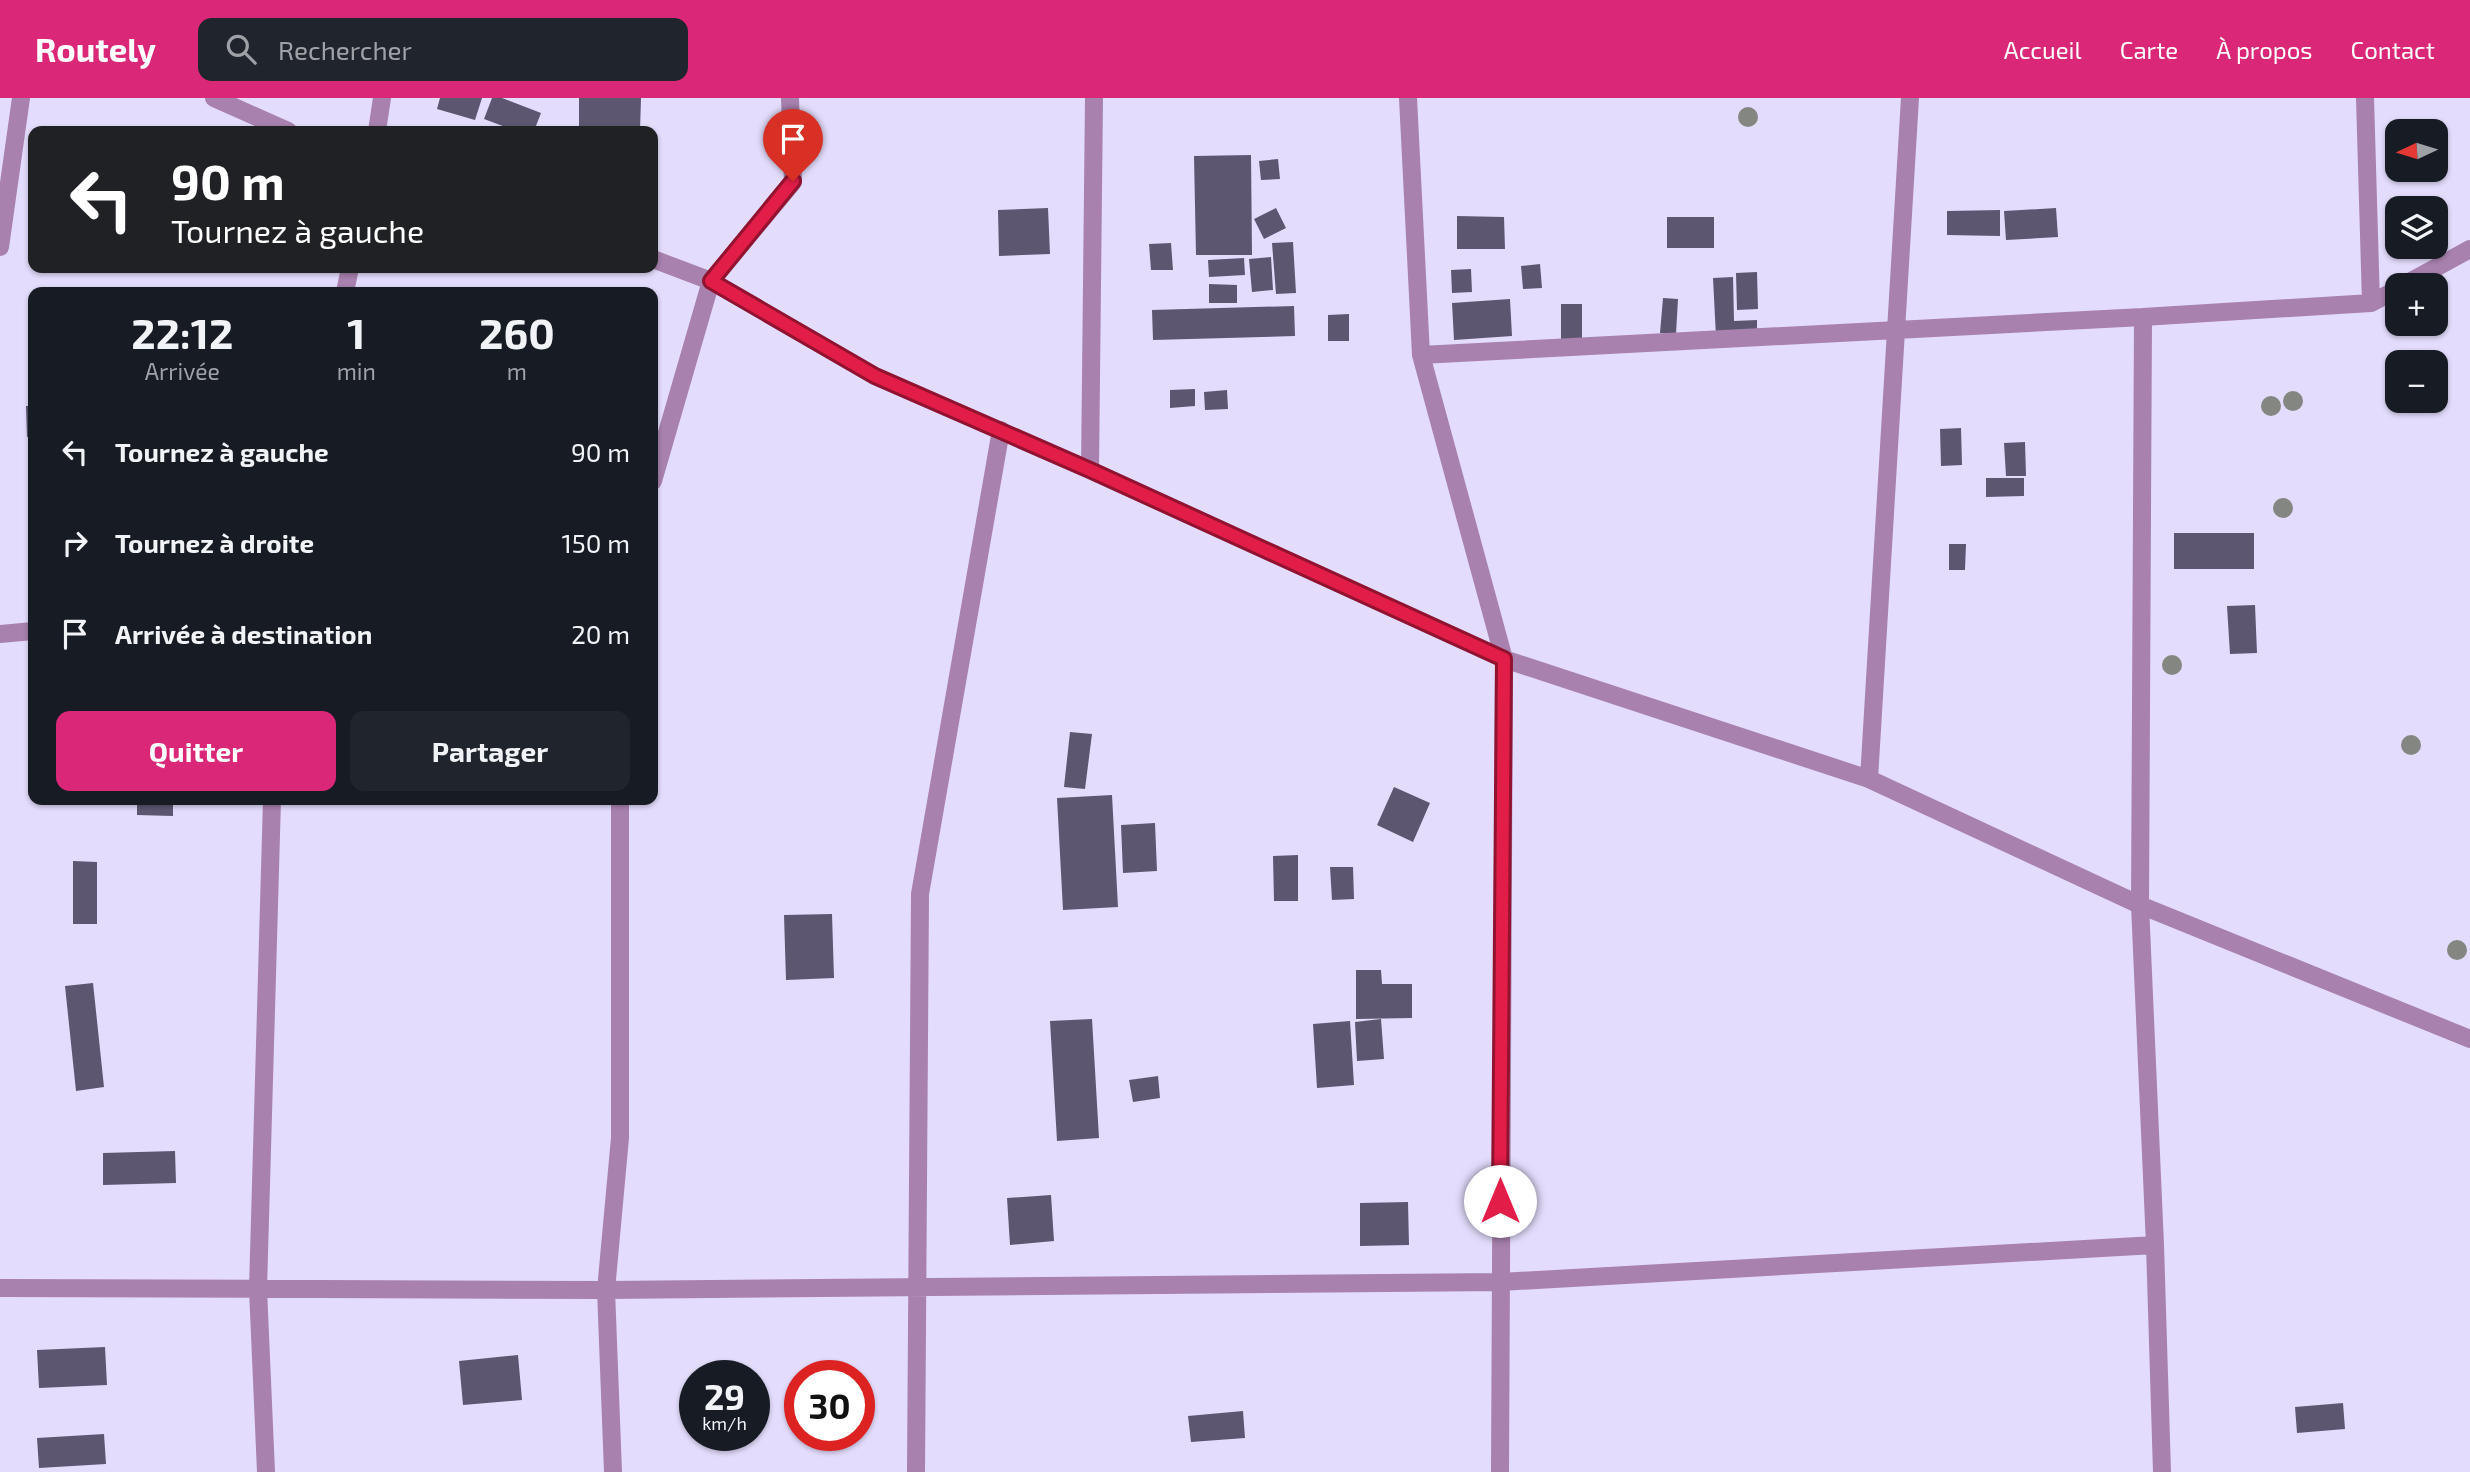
<!DOCTYPE html>
<html lang="fr">
<meta charset="utf-8">
<style>
:root{--surface:#171b24;--page:#20242c;--text:#f1f3f6;--muted:#9ea1a6;--accent:#db2777}
body{margin:0;font-family:"Exo 2",sans-serif;background:var(--page);color:var(--text);height:100vh;display:flex;flex-direction:column;font-size:26px;white-space:nowrap}
*{box-sizing:border-box;margin:0}
p{font-size:23px;color:var(--muted)}
.icon{flex:none;width:38px;height:38px;fill:none;stroke:currentColor;stroke-width:2;stroke-linecap:round;stroke-linejoin:round}
.map{position:relative;flex:1;overflow:hidden}
.side{position:absolute;left:28px;top:189px;width:630px;height:518px;display:flex;flex-direction:column;background:var(--surface);border-radius:14px;box-shadow:0 2px 5px #0004}
.side>*{flex:none}
.guide{position:absolute;left:28px;top:28px;width:630px;height:147px;border-radius:14px;box-shadow:0 2px 5px #0004;background:#202124;color:#fff;overflow:hidden}
.needle{width:46px;rotate:266deg}
.fabs{position:absolute;left:2385px;top:21px;display:grid;gap:14px}
.fabs a{display:grid;place-items:center;width:63px;height:63px;border-radius:14px;background:var(--surface);box-shadow:0 2px 5px #0004;font-size:35px}
.speed{position:absolute;left:679px;top:1262px;display:flex;gap:14px;font-size:35px;font-weight:700;text-align:center}
.speed>*{display:grid;place-content:center;width:91px;height:91px;border-radius:50%;background:var(--surface);box-shadow:0 2px 5px #0004;line-height:1}
.speed small{font-size:18px;font-weight:400}
.speed .limit{border:10px solid #d22;background:#fff;color:#111}
.pin{position:absolute;display:grid;place-items:center;width:60px;height:60px;color:#fff;margin:-72px -30px;border-radius:50% 50% 50% 0;rotate:-45deg;box-shadow:0 0 7px #0007}
.pin .icon{rotate:45deg}
.me{position:absolute;width:77px;margin:-38px;rotate:0deg;stroke-linejoin:round;filter:drop-shadow(0 0 5px #0008)}
.turn{display:flex;align-items:center;gap:24px;height:147px;padding:0 28px;font-size:32px}
.turn .icon{width:91px;height:91px;stroke-width:2.5}
.turn b{display:block;font-size:49px;line-height:60px}
.eta{display:flex;justify-content:space-evenly;align-items:center;height:119px;text-align:center}
.eta b{font-size:42px;font-weight:700;line-height:49px}
.cta{display:flex;gap:14px;margin-top:auto;padding:14px 28px}
.cta a{flex:1;height:80px;border-radius:14px;background:var(--accent);color:#fff;font-size:28px;font-weight:700;line-height:80px;text-align:center}
.cta a+a{background:var(--page);color:var(--text)}
ul{padding:0;list-style:none}
li{display:flex;align-items:center;gap:21px;height:91px;padding:0 28px}
li div{flex:1}
li b{display:block;font-size:26px}
li em{font-style:normal}
header{display:flex;align-items:center;gap:42px;box-sizing:border-box;height:98px;padding:0 35px;background:var(--accent);color:#fff}
header strong{font-size:33px}
nav{display:flex;gap:38px;margin-inline-start:auto;font-size:24px}
.search{width:490px;height:63px;background:var(--page);display:flex;align-items:center;gap:18px;box-sizing:border-box;padding:0 24px;border-radius:14px;color:var(--muted);font-size:26px}
.map>svg:first-child{display:block}
.building{fill:#5d5671}
.lines{fill:none;stroke-linecap:round;stroke-linejoin:round}
.minor{stroke:#a881ae;stroke-width:18}
.tree{fill:#848781}
.route-casing{stroke:#92132f;stroke-width:18}
.route{stroke:#e11d48;stroke-width:12}
</style>
<header>
<strong>Routely</strong>
<div class="search"><svg class="icon" aria-label="search" viewBox="0 0 24 24"><circle cx="10" cy="10" r="6"/><path d="M15 15l6 6"/></svg>Rechercher</div>
<nav><a>Accueil</a><a>Carte</a><a>À propos</a><a>Contact</a></nav>
</header>
<div class="map">
<svg width="2470" height="1374" viewBox="0 0 2470 1374">
<rect width="100%" height="100%" fill="#e3dcfc"/>
<path class="building" d="M 440,0 L 482,0 L 475,22 L 437,11 Z
M 492,0 L 502,0 L 541,15 L 534,33 L 516,33 L 484,21 Z
M 579,0 L 641,0 L 640,33 L 579,33 Z
M 1251,57 L 1252,157 L 1196,157 L 1194,58 Z
M 1278,61 L 1280,81 L 1261,82 L 1259,63 Z
M 1048,110 L 1050,156 L 999,158 L 998,112 Z
M 1276,110 L 1286,130 L 1264,141 L 1254,121 Z
M 2056,110 L 2058,139 L 2006,142 L 2004,113 Z
M 2000,112 L 2000,138 L 1947,137 L 1947,113 Z
M 1457,118 L 1504,119 L 1505,151 L 1457,151 Z
M 1667,119 L 1714,119 L 1714,150 L 1667,150 Z
M 1293,144 L 1296,195 L 1276,196 L 1272,145 Z
M 1171,145 L 1173,172 L 1151,172 L 1149,146 Z
M 1271,159 L 1273,192 L 1252,194 L 1249,161 Z
M 1244,160 L 1245,177 L 1209,179 L 1208,162 Z
M 1540,166 L 1542,190 L 1523,191 L 1521,168 Z
M 1471,171 L 1472,194 L 1452,195 L 1451,172 Z
M 1757,174 L 1758,211 L 1737,212 L 1736,175 Z
M 1733,179 L 1734,223 L 1757,222 L 1757,238 L 1716,239 L 1713,180 Z
M 1209,186 L 1237,187 L 1237,205 L 1209,205 Z
M 1663,200 L 1678,201 L 1676,236 L 1660,235 Z
M 1510,201 L 1512,238 L 1454,242 L 1452,205 Z
M 1561,206 L 1582,206 L 1582,243 L 1561,243 Z
M 1294,208 L 1295,238 L 1153,242 L 1152,212 Z
M 1349,216 L 1349,243 L 1328,243 L 1328,217 Z
M 1195,291 L 1195,308 L 1170,310 L 1170,292 Z
M 1227,292 L 1228,311 L 1205,312 L 1204,294 Z
M 26,308 L 33,308 L 33,338 L 27,339 Z
M 1961,330 L 1962,367 L 1941,368 L 1940,331 Z
M 2025,344 L 2026,378 L 2006,378 L 2004,345 Z
M 1986,380 L 2024,380 L 2024,398 L 1986,399 Z
M 2174,435 L 2254,435 L 2254,471 L 2174,471 Z
M 1949,446 L 1966,446 L 1965,472 L 1949,472 Z
M 2255,507 L 2257,555 L 2230,556 L 2227,508 Z
M 1070,634 L 1092,636 L 1085,691 L 1064,689 Z
M 1394,689 L 1430,705 L 1413,744 L 1377,727 Z
M 1112,697 L 1118,809 L 1063,812 L 1057,700 Z
M 137,702 L 173,702 L 173,718 L 137,717 Z
M 1155,725 L 1157,773 L 1123,775 L 1121,727 Z
M 1298,757 L 1298,803 L 1274,803 L 1273,758 Z
M 73,763 L 97,764 L 97,826 L 73,826 Z
M 1330,769 L 1353,769 L 1354,801 L 1332,802 Z
M 832,816 L 834,880 L 786,882 L 784,817 Z
M 1356,872 L 1381,872 L 1382,886 L 1412,886 L 1412,920 L 1356,921 Z
M 93,885 L 104,989 L 76,993 L 65,888 Z
M 1092,921 L 1099,1040 L 1057,1043 L 1050,923 Z
M 1381,921 L 1384,961 L 1357,963 L 1355,924 Z
M 1350,923 L 1354,987 L 1317,990 L 1313,926 Z
M 1158,978 L 1160,1000 L 1133,1004 L 1129,982 Z
M 175,1053 L 176,1085 L 103,1087 L 103,1055 Z
M 1051,1097 L 1054,1143 L 1010,1147 L 1007,1100 Z
M 1408,1104 L 1409,1147 L 1360,1148 L 1360,1105 Z
M 105,1249 L 107,1287 L 39,1290 L 37,1252 Z
M 518,1257 L 522,1302 L 463,1307 L 459,1263 Z
M 2343,1305 L 2345,1331 L 2297,1335 L 2295,1309 Z
M 1243,1313 L 1245,1340 L 1191,1344 L 1188,1318 Z
M 104,1336 L 106,1366 L 39,1370 L 37,1340 Z"/>
<g class="lines">
<path class="minor" d="M 214,0 L 288,33
M 1408,0 L 1421,257 L 1504,561 L 1500,1374
M 2365,0 L 2371,205
M 377,33 L 382,0
M 0,149 L 21,0
M 653,161 L 711,183 L 875,278 L 1090,372 L 1504,561 L 1869,681 L 2140,807 L 2470,941
M 2404,187 L 2470,151
M 345,194 L 350,170
M 1421,257 L 2143,219
M 1090,372 L 1094,0
M 653,383 L 711,183 L 793,84 L 790,0
M 0,536 L 33,533
M 1869,681 L 1910,0
M 0,1190 L 606,1192 L 1500,1184 L 2155,1147
M 266,1374 L 258,1191 L 272,702
M 613,1374 L 606,1192 L 620,1040 L 620,702
M 916,1374 L 920,796 L 1001,332
M 2162,1374 L 2155,1147 L 2140,807 L 2143,219 L 2371,205 L 2398,191"/>
</g>
<g class="tree">
<circle cx="1748" cy="19" r="10"/>
<circle cx="2293" cy="303" r="10"/>
<circle cx="2271" cy="308" r="10"/>
<circle cx="2283" cy="410" r="10"/>
<circle cx="2172" cy="567" r="10"/>
<circle cx="2411" cy="647" r="10"/>
<circle cx="2457" cy="852" r="10"/>
</g>
<g class="lines">
<defs>
<path id="route" d="M 793,83 L 711,183 L 875,278 L 1090,372 L 1504,561 L 1500,1103"/>
</defs>
<use href="#route" class="route-casing"/>
<use href="#route" class="route"/>
</g>
</svg>
<div class="fabs">
<a><svg class="needle" viewBox="-14 -14 28 28"><path d="M0-13l5 13h-10z" fill="#e53935"/><path d="M0 13l5-13h-10z" fill="#9ea1a6"/></svg></a>
<a><svg class="icon" aria-label="layers" viewBox="0 0 24 24"><path d="M12 4l9 5-9 5-9-5zM3 14l9 5 9-5"/></svg></a>
<a>+</a>
<a>−</a>
</div>
<div class="speed"><div>29<small>km/h</small></div><div class="limit">30</div></div>
<div class="pin" style="left:793px;top:83px;background:#d93025"><svg class="icon" aria-label="arrive" viewBox="0 0 24 24"><path d="M6 21V4h12l-3 4 3 4H6"/></svg></div>
<svg class="me" style="left:1500px;top:1103px" viewBox="-20 -20 40 40"><circle r="19" fill="#fff"/><path d="M0-13L10 11 0 6-10 11z" fill="#e11d48"/></svg>
<div class="guide">
<div class="turn"><svg class="icon" aria-label="left" viewBox="0 0 24 24"><path d="M17 20v-9H6M10 6l-5 5 5 5"/></svg><div><b>90 m</b>Tournez à gauche</div></div>
</div>
<section class="side">
<div class="eta">
<div><b>22:12</b><p>Arrivée</p></div>
<div><b>1</b><p>min</p></div>
<div><b>260</b><p>m</p></div>
</div>
<ul>
<li><svg class="icon" aria-label="left" viewBox="0 0 24 24"><path d="M17 20v-9H6M10 6l-5 5 5 5"/></svg><div><b>Tournez à gauche</b></div><em>90 m</em></li>
<li><svg class="icon" aria-label="right" viewBox="0 0 24 24"><path d="M7 20v-9h11M14 6l5 5-5 5"/></svg><div><b>Tournez à droite</b></div><em>150 m</em></li>
<li><svg class="icon" aria-label="arrive" viewBox="0 0 24 24"><path d="M6 21V4h12l-3 4 3 4H6"/></svg><div><b>Arrivée à destination</b></div><em>20 m</em></li>
</ul>
<div class="cta"><a>Quitter</a><a>Partager</a></div>
</section>
</div>
